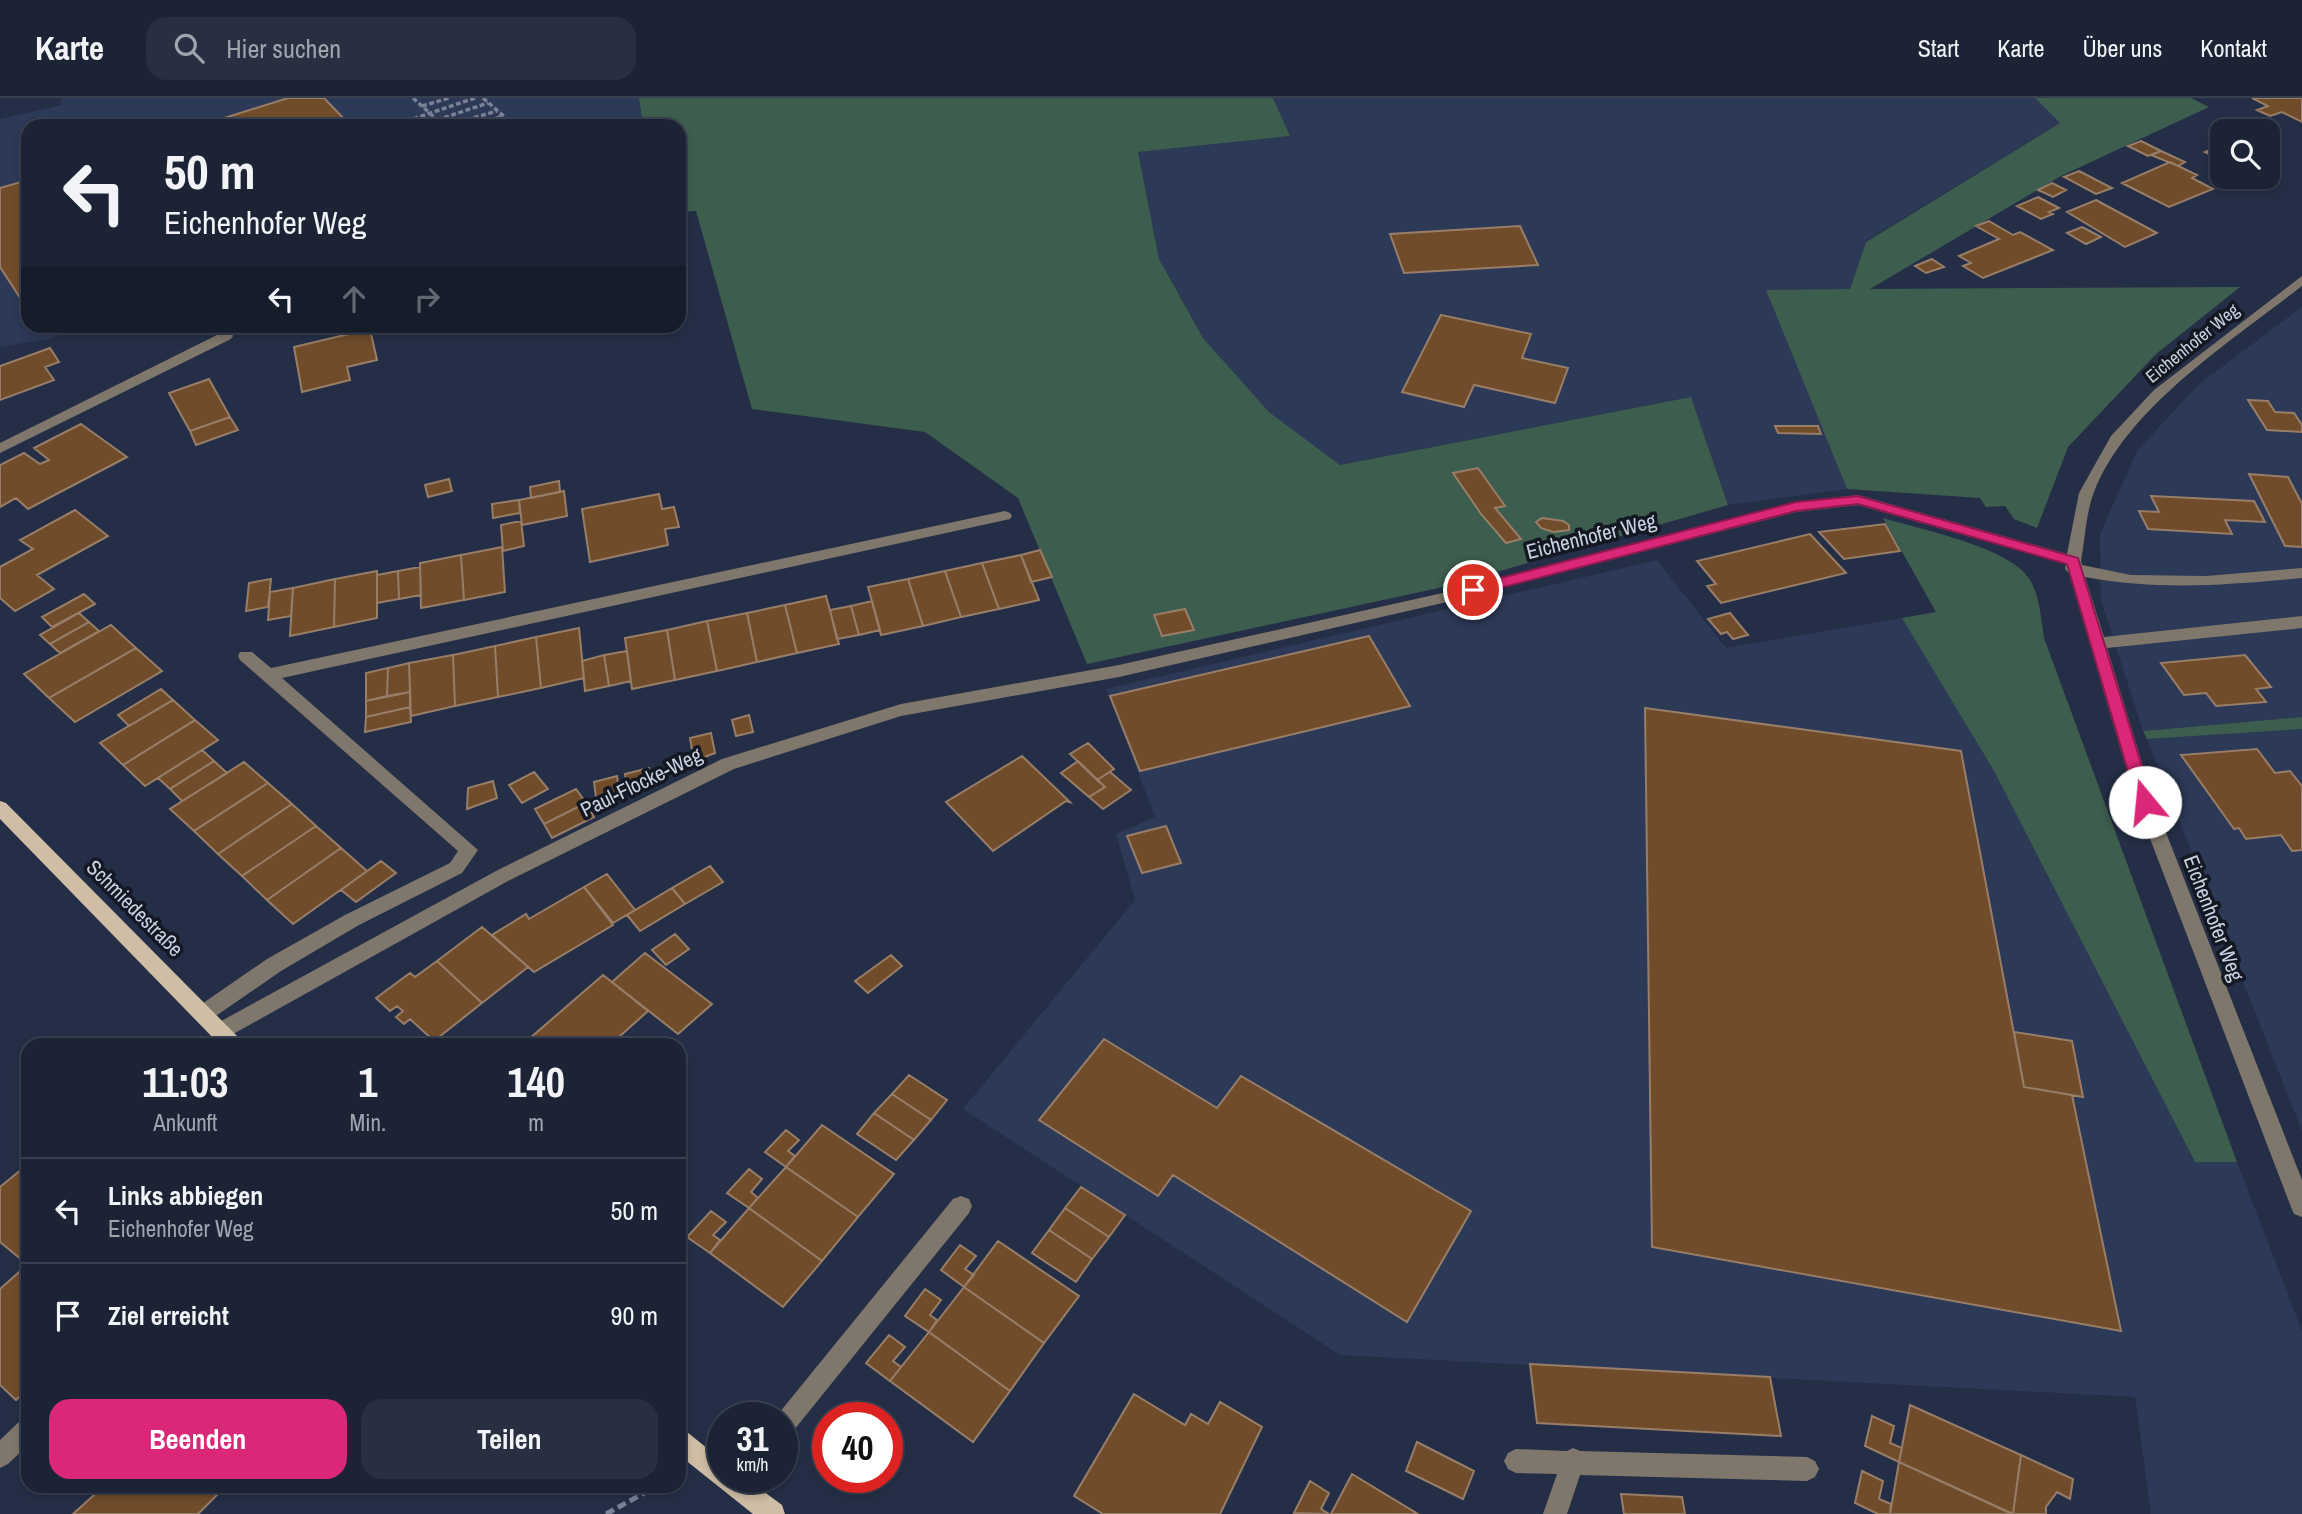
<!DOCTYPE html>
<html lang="de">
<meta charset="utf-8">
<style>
:root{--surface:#1b2335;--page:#282f41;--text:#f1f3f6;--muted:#a0a4ad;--line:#394050;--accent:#db2777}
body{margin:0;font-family:"Archivo Narrow",sans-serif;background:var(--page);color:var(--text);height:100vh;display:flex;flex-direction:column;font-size:26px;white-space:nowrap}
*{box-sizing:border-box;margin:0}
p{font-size:23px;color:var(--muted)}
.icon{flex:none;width:38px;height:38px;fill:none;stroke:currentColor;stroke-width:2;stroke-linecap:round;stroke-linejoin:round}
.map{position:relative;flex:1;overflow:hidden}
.side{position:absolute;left:21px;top:940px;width:665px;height:455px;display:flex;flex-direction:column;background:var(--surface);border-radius:21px;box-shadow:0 4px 10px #0003,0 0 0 2px var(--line)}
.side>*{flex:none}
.hud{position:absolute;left:21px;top:21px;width:665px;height:214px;border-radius:21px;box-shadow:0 4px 10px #0003,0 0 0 2px var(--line);background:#1b2335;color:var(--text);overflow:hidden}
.tools{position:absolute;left:2210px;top:21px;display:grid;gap:14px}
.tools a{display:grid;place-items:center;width:70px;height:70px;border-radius:14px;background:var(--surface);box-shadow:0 4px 10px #0003,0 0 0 2px var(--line);font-size:35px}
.speed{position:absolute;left:707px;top:1304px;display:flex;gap:14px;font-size:35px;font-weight:700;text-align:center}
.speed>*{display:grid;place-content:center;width:91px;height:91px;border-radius:50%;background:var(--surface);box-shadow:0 4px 10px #0003,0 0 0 2px var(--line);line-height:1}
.speed small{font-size:18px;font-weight:400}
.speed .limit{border:10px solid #d22;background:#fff;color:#111}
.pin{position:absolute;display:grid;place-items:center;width:60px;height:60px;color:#fff;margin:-30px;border:4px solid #fff;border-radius:50%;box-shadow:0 2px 7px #0007}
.me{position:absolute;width:77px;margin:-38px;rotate:343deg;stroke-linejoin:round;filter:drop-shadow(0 0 5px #0008)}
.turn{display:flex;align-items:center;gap:24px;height:147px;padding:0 28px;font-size:32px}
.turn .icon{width:91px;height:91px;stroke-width:2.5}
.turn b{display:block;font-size:49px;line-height:60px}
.lanes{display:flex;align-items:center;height:66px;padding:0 28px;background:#0003;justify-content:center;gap:35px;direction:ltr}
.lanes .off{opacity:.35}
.eta{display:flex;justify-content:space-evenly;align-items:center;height:119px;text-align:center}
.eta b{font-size:42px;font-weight:700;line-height:49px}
.action{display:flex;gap:14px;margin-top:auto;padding:14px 28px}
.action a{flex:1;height:80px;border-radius:21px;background:var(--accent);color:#fff;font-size:28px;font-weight:700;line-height:80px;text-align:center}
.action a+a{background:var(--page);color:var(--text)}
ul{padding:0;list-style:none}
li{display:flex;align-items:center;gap:21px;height:105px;padding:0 28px;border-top:2px solid var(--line)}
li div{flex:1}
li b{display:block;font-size:26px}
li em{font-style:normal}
header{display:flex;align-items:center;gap:42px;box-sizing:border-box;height:98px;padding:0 35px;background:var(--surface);border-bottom:2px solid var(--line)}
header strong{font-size:33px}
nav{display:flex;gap:38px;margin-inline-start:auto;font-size:24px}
.search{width:490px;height:63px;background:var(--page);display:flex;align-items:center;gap:18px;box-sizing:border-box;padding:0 24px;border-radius:21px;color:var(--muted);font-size:26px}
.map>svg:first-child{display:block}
.built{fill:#2c3957}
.green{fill:#3d5d4e}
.building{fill:#704c2a;stroke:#987e68;stroke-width:2}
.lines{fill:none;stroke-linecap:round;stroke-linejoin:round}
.path-far1{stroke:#788195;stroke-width:3.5;stroke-dasharray:5 2.5;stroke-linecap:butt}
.path{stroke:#788195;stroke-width:5;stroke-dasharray:9 4.5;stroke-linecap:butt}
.minor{fill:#7f776b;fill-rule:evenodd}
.major{fill:#cfbea5;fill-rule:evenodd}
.route{fill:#db2777;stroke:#8e194d;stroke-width:2}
.labels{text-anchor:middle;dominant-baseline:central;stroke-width:7;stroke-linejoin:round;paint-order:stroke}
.far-street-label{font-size:18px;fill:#cad1e1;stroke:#131823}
.street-label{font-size:21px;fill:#cad1e1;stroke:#131823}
</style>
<header>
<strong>Karte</strong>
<div class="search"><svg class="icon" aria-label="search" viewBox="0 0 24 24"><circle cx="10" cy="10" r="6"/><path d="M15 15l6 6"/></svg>Hier suchen</div>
<nav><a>Start</a><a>Karte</a><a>Über uns</a><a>Kontakt</a></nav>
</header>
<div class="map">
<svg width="2302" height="1416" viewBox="0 0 2302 1416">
<rect width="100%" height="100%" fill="#242f47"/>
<path class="built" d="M 61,0 L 639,0 L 643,28 L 28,28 L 28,228 L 93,228 L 47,241 L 0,249 L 0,21 L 62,7 Z
M 1273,0 L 2035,0 L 2060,25 L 1866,143 L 1850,191 L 1766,192 L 1847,391 L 1728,407 L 1691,299 L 1340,367 L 1269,314 L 1203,240 L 1159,161 L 1138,54 L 1290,38 Z
M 2302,209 L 2302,619 L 2143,633 L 2101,502 L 2100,436 L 2137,353 L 2198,287 Z
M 1657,462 L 1726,550 L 1902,520 L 1994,673 L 2195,1064 L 2237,1064 L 2302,1233 L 2302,1416 L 2151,1416 L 2135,1299 L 1340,1257 L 963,1011 L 1135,802 L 1116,736 L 1155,719 L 1106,591 Z
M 2302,631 L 2302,1033 L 2147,641 Z"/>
<path class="green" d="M 639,0 L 1273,0 L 1290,38 L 1138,54 L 1159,161 L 1203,240 L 1269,314 L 1340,367 L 1691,299 L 1728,407 L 1448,488 L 1087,566 L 1018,400 L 925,334 L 752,311 L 696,113 L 679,114 L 679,28 L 643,28 Z
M 2035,0 L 2191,0 L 2209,9 L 2061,78 L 1870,191 L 2240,189 L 2156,256 L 2068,349 L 2037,430 L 2014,421 L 2005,408 L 1986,409 L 1980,400 L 1847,391 L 1766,192 L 1850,191 L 1866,144 L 2060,25 Z
M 1883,420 C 1919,431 2011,449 2030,482 C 2040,499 2041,521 2044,540 L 2237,1064 L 2195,1064 L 1994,673 L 1902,520 L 1936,514 Z
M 2302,619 L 2302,631 L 2147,641 L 2143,633 Z"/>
<path class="building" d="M 288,0 L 324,0 L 351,28 L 199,28 Z
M 2252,0 L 2302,0 L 2302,24 L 2282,14 L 2270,18 L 2257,12 L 2268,8 Z
M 2141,43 L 2161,53 L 2148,58 L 2128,48 Z
M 2222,47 L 2222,62 L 2205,54 Z
M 2161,53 L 2185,64 L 2178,68 L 2151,57 Z
M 2170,64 L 2197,77 L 2192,80 L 2213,91 L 2169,109 L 2122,85 Z
M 2079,73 L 2112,90 L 2096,96 L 2064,79 Z
M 28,82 L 28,212 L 0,169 L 0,90 Z
M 2052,85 L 2066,92 L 2053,99 L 2038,92 Z
M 2038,99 L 2059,110 L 2049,114 L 2053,116 L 2041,121 L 2017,108 Z
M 2096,102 L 2157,135 L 2125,149 L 2067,114 Z
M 1989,123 L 2013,137 L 2020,134 L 2053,152 L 1983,180 L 1963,168 L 1971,165 L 1959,158 L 1999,141 L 1976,128 Z
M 1520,128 L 1538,167 L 1404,175 L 1390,136 Z
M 2082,129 L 2101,139 L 2086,146 L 2067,135 Z
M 1932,161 L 1944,169 L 1926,175 L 1915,168 Z
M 1441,217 L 1531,236 L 1522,260 L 1568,270 L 1555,305 L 1474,287 L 1464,309 L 1402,294 Z
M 370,231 L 377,262 L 347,269 L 350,282 L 302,294 L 294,249 Z
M 50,250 L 59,264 L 45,269 L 54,282 L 0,302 L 0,268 Z
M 209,281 L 230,319 L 190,333 L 169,295 Z
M 2248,302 L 2268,303 L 2275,314 L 2294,315 L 2302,327 L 2302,334 L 2267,332 Z
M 230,319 L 238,332 L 196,347 L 190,333 Z
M 81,326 L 127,359 L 28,411 L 16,400 L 0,409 L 0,367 L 24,355 L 40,366 L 49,362 L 34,350 Z
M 1775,328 L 1818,328 L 1821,336 L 1778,335 Z
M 1478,370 L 1505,408 L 1495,410 L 1521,441 L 1506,445 L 1481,416 L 1453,375 Z
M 2249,376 L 2288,379 L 2302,406 L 2302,449 L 2285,448 Z
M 449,381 L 452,393 L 428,399 L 425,387 Z
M 559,383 L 560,394 L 531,400 L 530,389 Z
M 564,393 L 567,418 L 522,427 L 519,402 Z
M 659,396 L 662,411 L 674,409 L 679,429 L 665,431 L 668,447 L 590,464 L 582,411 Z
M 2151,398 L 2254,403 L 2265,424 L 2225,422 L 2232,436 L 2148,431 L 2139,413 L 2159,414 Z
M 519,402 L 520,415 L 493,420 L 492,406 Z
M 75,412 L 108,438 L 37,477 L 54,491 L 15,513 L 0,500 L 0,469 L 33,451 L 20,442 Z
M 1542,420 L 1563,423 L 1569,427 L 1569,432 L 1553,434 L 1541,430 L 1536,424 Z
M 521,423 L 524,448 L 503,453 L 501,427 Z
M 1885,426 L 1900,453 L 1844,461 L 1819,434 Z
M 1810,436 L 1846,475 L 1721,505 L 1707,488 L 1716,486 L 1697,463 Z
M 502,449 L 505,494 L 464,502 L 461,457 Z
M 1040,452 L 1052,479 L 1031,484 L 1021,457 Z
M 461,457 L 464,502 L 421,510 L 420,465 Z
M 1021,457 L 1039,502 L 999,511 L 982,465 Z
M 982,465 L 999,511 L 961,519 L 945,473 Z
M 420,469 L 421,497 L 399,501 L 398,473 Z
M 377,473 L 377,520 L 334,529 L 335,481 Z
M 398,473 L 399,501 L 377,505 L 377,477 Z
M 945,473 L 961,519 L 923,528 L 908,481 Z
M 271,481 L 268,509 L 246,513 L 249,485 Z
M 335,481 L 334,529 L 290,538 L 293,490 Z
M 908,481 L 923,528 L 881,537 L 868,489 Z
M 293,490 L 291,518 L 268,522 L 270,494 Z
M 84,496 L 95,506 L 52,529 L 42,519 Z
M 826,498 L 839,546 L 797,555 L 785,507 Z
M 872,503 L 880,532 L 859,537 L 851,508 Z
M 785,507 L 797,555 L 757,564 L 747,515 Z
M 851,508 L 859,537 L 837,541 L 830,512 Z
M 1185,511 L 1194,532 L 1162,538 L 1154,517 Z
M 79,515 L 89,524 L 50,546 L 40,537 Z
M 747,515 L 757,564 L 717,573 L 707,523 Z
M 1730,515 L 1748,537 L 1733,541 L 1727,534 L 1721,536 L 1708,521 Z
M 707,523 L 717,573 L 675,582 L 667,532 Z
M 89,524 L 99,533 L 60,555 L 50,546 Z
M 111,527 L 136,550 L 49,600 L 24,576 Z
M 579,530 L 584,580 L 541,590 L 536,539 Z
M 667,532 L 675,582 L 632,591 L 625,540 Z
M 1369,538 L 1410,608 L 1140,673 L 1110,598 Z
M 536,539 L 541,590 L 498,599 L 495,548 Z
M 495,548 L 498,599 L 455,608 L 453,557 Z
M 136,550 L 162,573 L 75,624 L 49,600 Z
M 627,553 L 631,583 L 609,588 L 604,557 Z
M 453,557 L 455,608 L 411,618 L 409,565 Z
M 604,557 L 609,588 L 585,593 L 582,563 Z
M 2245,557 L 2271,589 L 2256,591 L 2266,604 L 2216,608 L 2206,595 L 2184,597 L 2161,565 Z
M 409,565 L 410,594 L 387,598 L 388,570 Z
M 388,570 L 387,598 L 366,603 L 366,575 Z
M 161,591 L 173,602 L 129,628 L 118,617 Z
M 410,594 L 410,609 L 366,619 L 366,603 Z
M 173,602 L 195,622 L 123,667 L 100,645 Z
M 410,609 L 411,624 L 365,634 L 366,619 Z
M 1645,610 L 1961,653 L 2024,989 L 2072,997 L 2121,1233 L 1652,1149 Z
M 749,617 L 753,634 L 736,638 L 732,622 Z
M 195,622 L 218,642 L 145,688 L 123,667 Z
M 711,635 L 715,655 L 694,663 L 690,640 Z
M 1088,645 L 1114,671 L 1097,682 L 1070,656 Z
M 2257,651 L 2275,675 L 2290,673 L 2302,688 L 2302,752 L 2292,753 L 2281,737 L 2246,741 L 2239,730 L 2234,731 L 2181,657 Z
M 202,652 L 214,663 L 170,691 L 158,680 Z
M 1022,658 L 1070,704 L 1066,703 L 993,753 L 946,704 Z
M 214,663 L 227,675 L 182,703 L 170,691 Z
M 1078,663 L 1105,689 L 1089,699 L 1061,675 Z
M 244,664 L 268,685 L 194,733 L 170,711 Z
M 649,670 L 652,687 L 628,693 L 625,676 Z
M 534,674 L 548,691 L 522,705 L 509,687 Z
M 1110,674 L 1131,692 L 1103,711 L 1089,699 L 1105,689 L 1097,682 Z
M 617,678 L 619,694 L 596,700 L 594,684 Z
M 493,683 L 497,700 L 467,711 L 468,690 Z
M 268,685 L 292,706 L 218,756 L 194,733 Z
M 576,691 L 586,705 L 544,726 L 535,711 Z
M 586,705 L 594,719 L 552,740 L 544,726 Z
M 292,706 L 316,728 L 242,778 L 218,756 Z
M 316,728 L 341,750 L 267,802 L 242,778 Z
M 1166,728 L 1181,765 L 1142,775 L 1127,738 Z
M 341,750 L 367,773 L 293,826 L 267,802 Z
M 381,763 L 396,775 L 356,804 L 341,792 Z
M 710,768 L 723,784 L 685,806 L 672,790 Z
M 607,776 L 635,812 L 613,825 L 584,789 Z
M 584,789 L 613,827 L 534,874 L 492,837 L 526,816 L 529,821 Z
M 672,790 L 685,806 L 640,833 L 627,817 Z
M 482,829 L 528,869 L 482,905 L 437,863 Z
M 675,836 L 689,851 L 666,867 L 652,852 Z
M 645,855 L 712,906 L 678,936 L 612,884 Z
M 891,857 L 902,868 L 868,895 L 855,883 Z
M 437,863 L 482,905 L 434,943 L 410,921 L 404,926 L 396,919 L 403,913 L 397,908 L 390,913 L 376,900 L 410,875 L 415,879 Z
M 603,877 L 648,913 L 610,947 L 522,947 Z
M 2014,934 L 2072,943 L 2083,999 L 2024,989 Z
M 1104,941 L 1217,1010 L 1241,978 L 1471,1113 L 1407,1224 L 1173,1077 L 1158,1098 L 1039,1022 Z
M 909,977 L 947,1002 L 931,1022 L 892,996 Z
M 892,996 L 931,1022 L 914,1042 L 874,1015 Z
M 874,1015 L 914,1042 L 896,1062 L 857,1036 Z
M 822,1027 L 894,1076 L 858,1119 L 786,1069 Z
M 786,1032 L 799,1042 L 788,1053 L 795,1058 L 786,1069 L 765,1054 Z
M 28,1066 L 28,1167 L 0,1144 L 0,1089 Z
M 786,1069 L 858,1119 L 822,1163 L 749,1110 Z
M 749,1071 L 762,1081 L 751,1094 L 758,1100 L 749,1110 L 727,1095 Z
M 1081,1089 L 1125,1117 L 1109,1139 L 1065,1110 Z
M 749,1110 L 822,1163 L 783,1209 L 710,1155 Z
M 1065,1110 L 1109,1139 L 1092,1161 L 1049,1132 Z
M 711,1113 L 726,1124 L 713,1137 L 720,1142 L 710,1155 L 687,1139 Z
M 1049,1132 L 1092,1161 L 1076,1184 L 1032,1155 Z
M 998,1143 L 1079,1198 L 1044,1245 L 964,1189 Z
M 960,1147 L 976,1158 L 965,1171 L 974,1177 L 964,1189 L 941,1172 Z
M 27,1167 L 28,1290 L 16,1302 L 0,1287 L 0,1191 Z
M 964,1189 L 1044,1245 L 1010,1293 L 929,1234 Z
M 925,1191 L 941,1202 L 930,1217 L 937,1222 L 929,1234 L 905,1218 Z
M 929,1234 L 1010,1293 L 973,1344 L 890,1283 Z
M 889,1237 L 905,1249 L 893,1263 L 901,1269 L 890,1283 L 866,1265 Z
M 1530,1266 L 1770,1279 L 1781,1338 L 1537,1325 Z
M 1134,1296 L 1185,1327 L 1191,1316 L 1208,1326 L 1220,1304 L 1262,1329 L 1220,1416 L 1103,1416 L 1074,1398 Z
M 1910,1307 L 2021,1357 L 2013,1416 L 1899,1364 Z
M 1872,1318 L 1894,1328 L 1890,1345 L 1902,1350 L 1899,1364 L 1865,1348 Z
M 1417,1344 L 1474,1373 L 1463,1401 L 1406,1373 Z
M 2021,1357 L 2073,1381 L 2070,1401 L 2057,1394 L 2046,1409 L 2046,1416 L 2013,1416 Z
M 1899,1364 L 2012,1416 L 1890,1416 Z
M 1862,1373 L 1883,1383 L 1879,1401 L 1891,1406 L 1890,1416 L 1878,1416 L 1855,1405 Z
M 1352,1376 L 1418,1416 L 1331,1416 Z
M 1310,1383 L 1329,1395 L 1321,1411 L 1329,1416 L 1294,1415 Z
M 104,1388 L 217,1388 L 221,1393 L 198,1416 L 73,1416 Z
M 1621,1396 L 1682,1399 L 1685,1416 L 1624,1416 Z"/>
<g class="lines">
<path class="path-far1" d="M 413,0 L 444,28
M 483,0 L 515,28
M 422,8 L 449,0
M 50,21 L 55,28
M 437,22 L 488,5
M 392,28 L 475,0
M 445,28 L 497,13
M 475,28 L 503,18"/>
<path class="path" d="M 606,1416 L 657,1388"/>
<path class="minor" d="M 2302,178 L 2302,188 C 2232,243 2127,309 2094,394 C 2086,415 2085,441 2081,463 L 2082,467 L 2131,477 L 2206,478 L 2302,470 L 2302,480 C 2225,487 2162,493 2085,479 L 2104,539 L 2302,518 L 2302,530 L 2107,550 L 2154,704 L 2302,1082 L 2302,1119 L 2294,1116 L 2291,1109 L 2136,704 L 2069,475 L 2065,471 L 2066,466 L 1858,407 L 1796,414 L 1447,504 L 1119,579 L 901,618 L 734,671 L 508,783 L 226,940 L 219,943 L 212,940 L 209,934 L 212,928 L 496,773 L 722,661 L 901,606 L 1119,567 L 1447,494 L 1796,404 L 1858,397 L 2067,456 L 2079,395 L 2111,338 L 2154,292 Z
M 215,228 L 228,228 L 233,238 L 231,241 L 0,355 L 0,345 L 219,236 Z
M 1005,413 L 1010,415 L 1012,418 L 1010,421 L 282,580 L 478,752 L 462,775 L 359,827 L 281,873 L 210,922 L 203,924 L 196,922 L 193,916 L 196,910 L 267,861 L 345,817 L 450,765 L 458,753 L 240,562 L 238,558 L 240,554 L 252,554 L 271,570 Z
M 961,1098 L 969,1101 L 972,1108 L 969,1115 L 790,1337 L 782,1341 L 782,1320 L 775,1320 L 953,1101 Z
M 28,1319 L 28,1347 L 8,1366 L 0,1370 L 0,1342 L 20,1323 Z
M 1573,1350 L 1580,1353 L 1807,1359 L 1815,1363 L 1819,1371 L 1815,1379 L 1807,1383 L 1580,1377 L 1567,1416 L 1543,1416 L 1557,1376 L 1516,1375 L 1508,1371 L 1504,1363 L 1508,1355 L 1516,1351 L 1567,1353 Z"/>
<path class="major" d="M 0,703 L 6,705 L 240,941 L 243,947 L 220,947 L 0,721 Z
M 679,1330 L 687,1334 L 723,1363 L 723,1379 L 744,1379 L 782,1407 L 785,1416 L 753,1416 L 679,1357 Z"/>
</g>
<path class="route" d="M 1858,398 L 2078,460 L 2153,704 L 2151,708 L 2139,708 L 2137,704 L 2067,466 L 1858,406 L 1796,413 L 1473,497 L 1466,492 L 1473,487 L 1796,404 Z"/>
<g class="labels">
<g class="far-street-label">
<text transform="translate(2192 245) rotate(-39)">Eichenhofer Weg</text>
</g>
<g class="street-label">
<text transform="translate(1591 438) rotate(-14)">Eichenhofer Weg</text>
<text transform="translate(641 684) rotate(-26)">Paul-Flocke-Weg</text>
<text transform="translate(135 810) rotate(45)">Schmiedestraße</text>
<text transform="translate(2214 820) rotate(69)">Eichenhofer Weg</text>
</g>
</g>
</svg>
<div class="tools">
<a><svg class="icon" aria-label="search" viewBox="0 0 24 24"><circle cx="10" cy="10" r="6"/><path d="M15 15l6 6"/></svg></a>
</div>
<div class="speed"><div>31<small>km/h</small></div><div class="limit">40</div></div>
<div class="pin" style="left:1473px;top:492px;background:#d93025"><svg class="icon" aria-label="arrive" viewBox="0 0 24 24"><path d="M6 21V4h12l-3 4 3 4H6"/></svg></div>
<svg class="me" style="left:2145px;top:704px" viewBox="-20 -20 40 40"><circle r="19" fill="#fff"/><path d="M0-13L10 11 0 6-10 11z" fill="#db2777"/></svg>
<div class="hud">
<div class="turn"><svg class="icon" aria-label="left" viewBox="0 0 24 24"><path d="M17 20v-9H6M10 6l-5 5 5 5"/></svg><div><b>50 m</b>Eichenhofer Weg</div></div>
<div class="lanes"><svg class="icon" aria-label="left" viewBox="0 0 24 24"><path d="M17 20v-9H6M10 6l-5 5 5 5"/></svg><svg class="icon off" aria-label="ahead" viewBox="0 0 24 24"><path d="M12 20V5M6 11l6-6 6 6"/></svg><svg class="icon off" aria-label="right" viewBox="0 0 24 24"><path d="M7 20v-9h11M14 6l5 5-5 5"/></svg></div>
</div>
<section class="side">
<div class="eta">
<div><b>11:03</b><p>Ankunft</p></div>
<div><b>1</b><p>Min.</p></div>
<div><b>140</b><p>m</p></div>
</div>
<ul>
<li><svg class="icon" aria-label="left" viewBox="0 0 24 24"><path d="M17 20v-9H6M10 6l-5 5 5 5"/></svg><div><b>Links abbiegen</b><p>Eichenhofer Weg</p></div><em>50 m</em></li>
<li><svg class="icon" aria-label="arrive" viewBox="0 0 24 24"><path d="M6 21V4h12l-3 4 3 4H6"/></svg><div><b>Ziel erreicht</b></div><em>90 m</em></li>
</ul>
<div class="action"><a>Beenden</a><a>Teilen</a></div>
</section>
</div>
